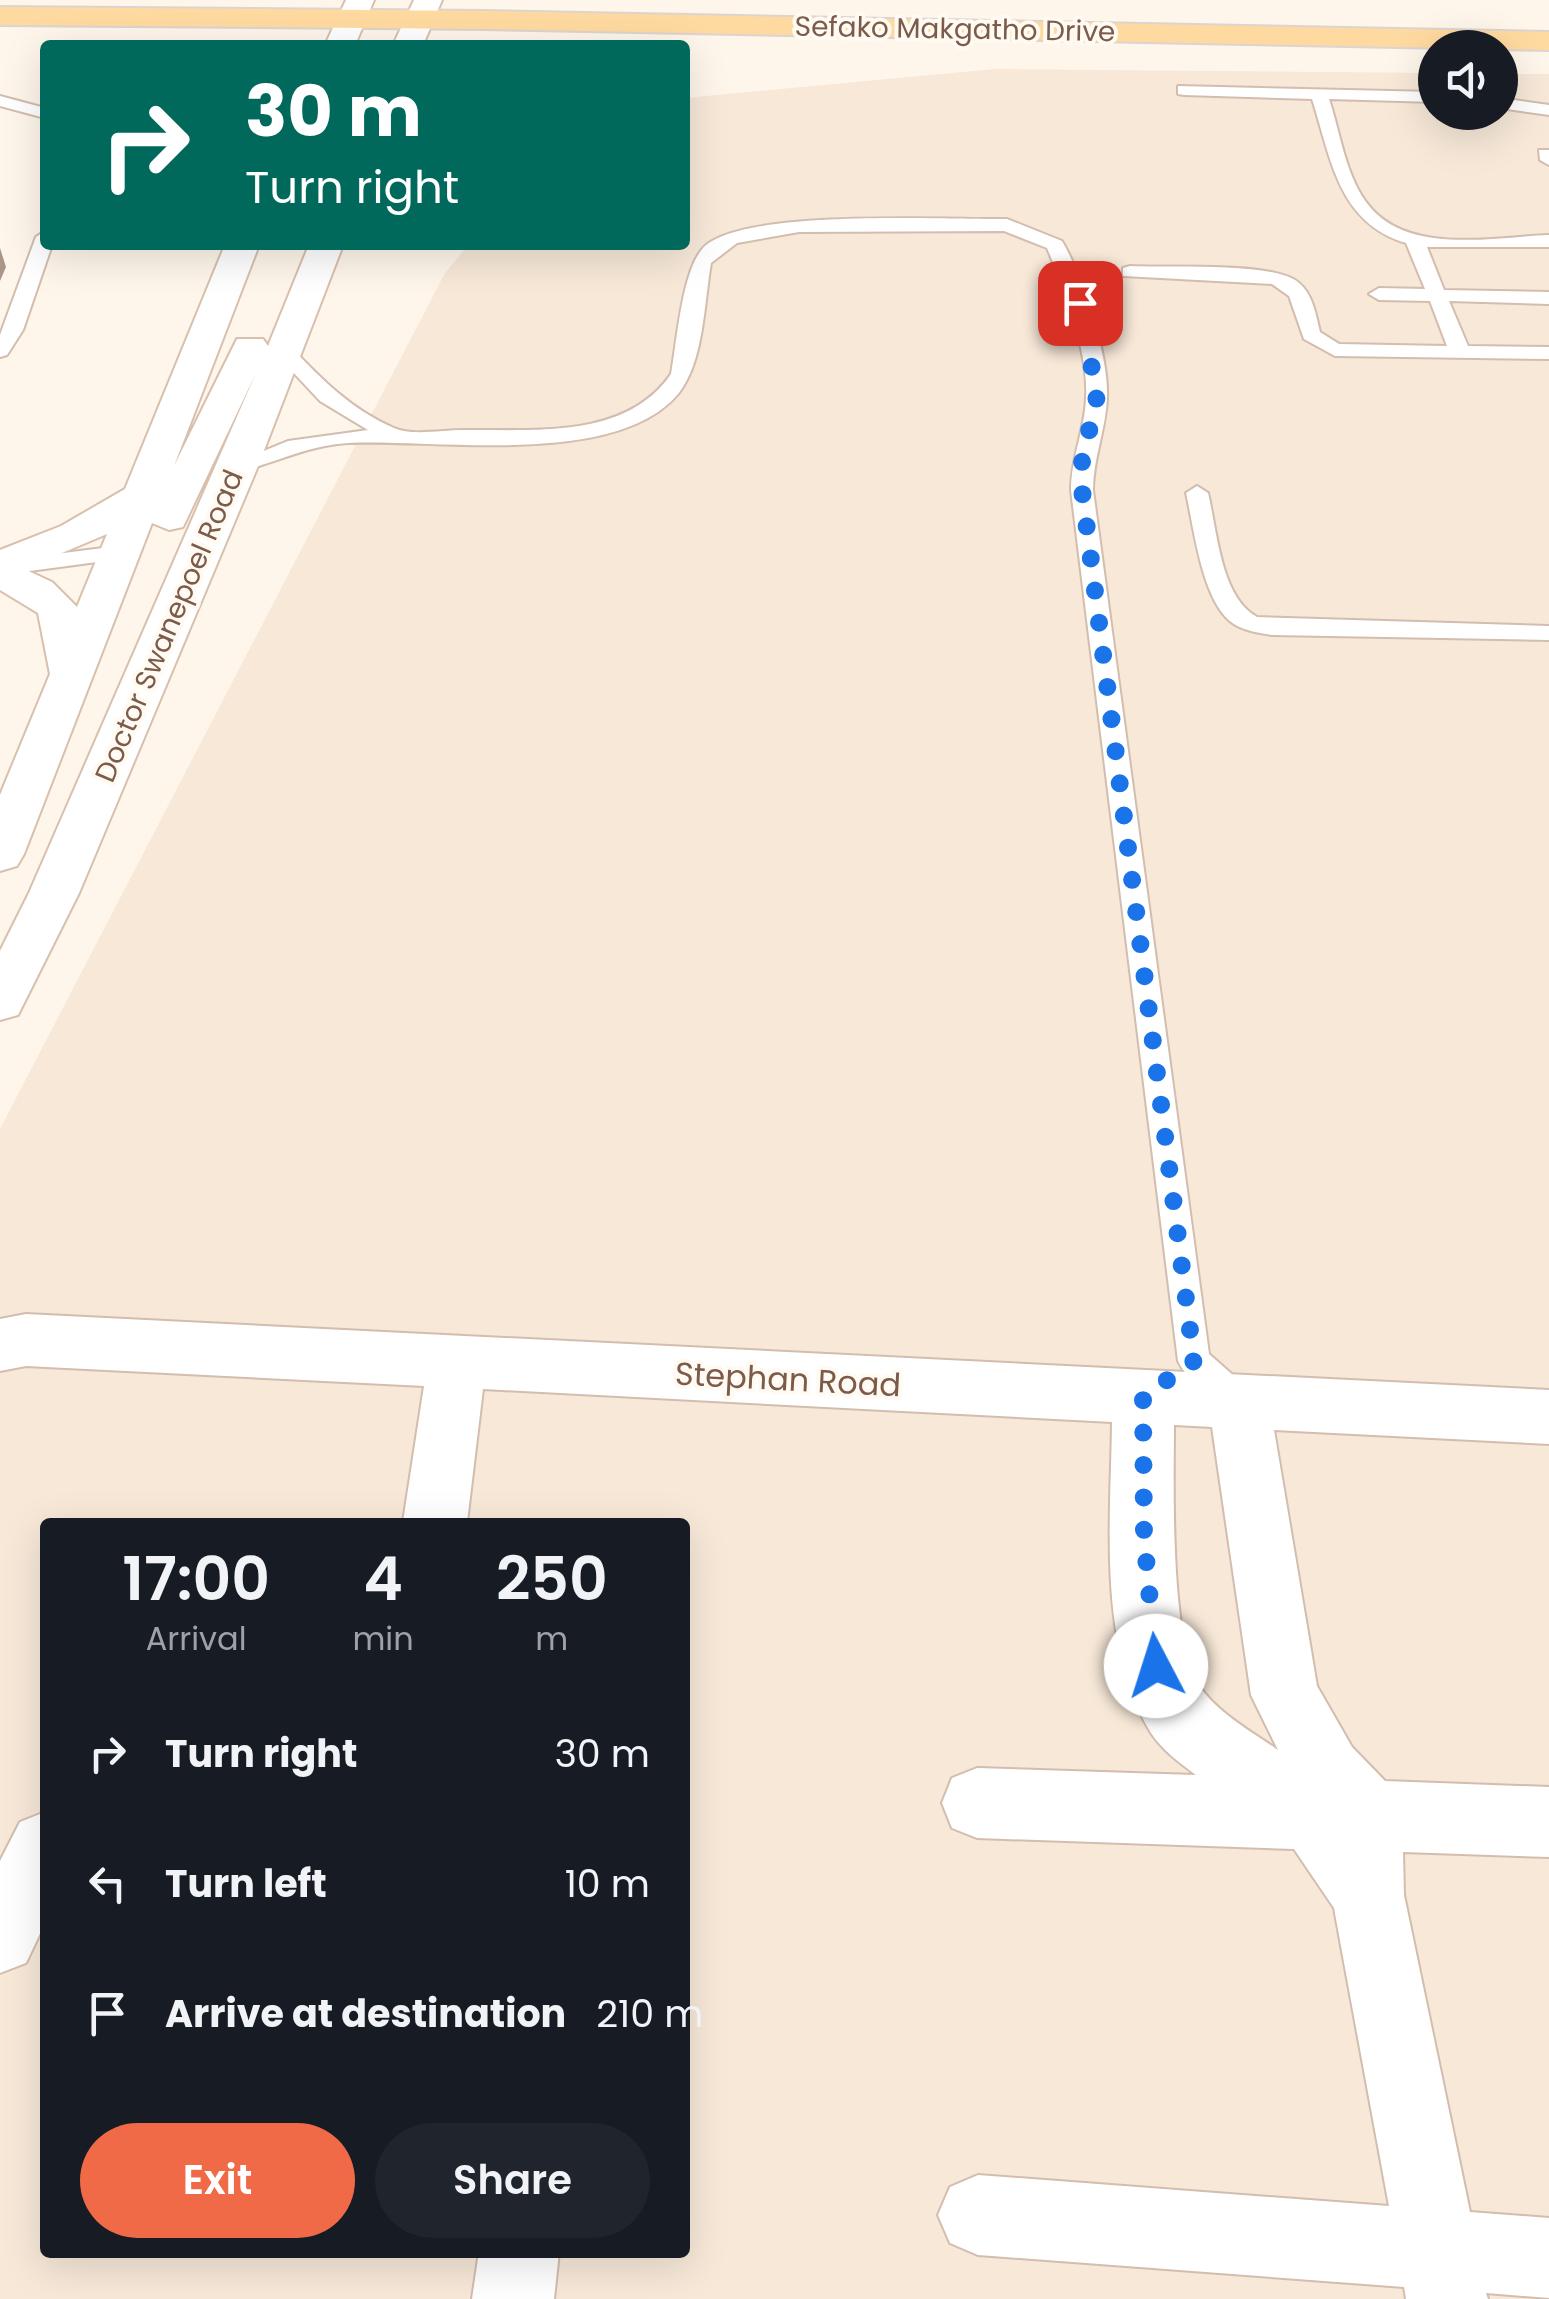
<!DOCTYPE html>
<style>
:root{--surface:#171b24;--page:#20242c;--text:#f1f3f6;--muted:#9ea1a6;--accent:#f16a47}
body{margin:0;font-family:Poppins,sans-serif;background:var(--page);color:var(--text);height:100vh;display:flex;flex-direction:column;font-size:38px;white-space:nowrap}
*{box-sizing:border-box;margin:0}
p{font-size:32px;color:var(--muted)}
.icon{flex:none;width:55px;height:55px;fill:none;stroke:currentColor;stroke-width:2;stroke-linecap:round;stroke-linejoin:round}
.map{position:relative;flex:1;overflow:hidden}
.side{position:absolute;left:40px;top:1518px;width:650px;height:740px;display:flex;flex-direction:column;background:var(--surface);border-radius:10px;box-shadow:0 10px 40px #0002}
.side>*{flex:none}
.guide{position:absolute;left:40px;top:40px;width:650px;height:210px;border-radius:10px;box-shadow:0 10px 40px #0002;background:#00695c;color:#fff;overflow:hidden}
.buttons{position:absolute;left:1418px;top:30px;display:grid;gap:20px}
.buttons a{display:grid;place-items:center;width:100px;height:100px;border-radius:50%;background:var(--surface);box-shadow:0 10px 40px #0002;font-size:50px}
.pin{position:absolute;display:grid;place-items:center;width:85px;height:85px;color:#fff;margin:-42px;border-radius:20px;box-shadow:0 5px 15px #0006}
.me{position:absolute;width:110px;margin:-55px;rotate:355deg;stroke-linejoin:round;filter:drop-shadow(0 0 8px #0008)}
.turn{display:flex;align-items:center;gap:35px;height:210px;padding:0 40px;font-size:45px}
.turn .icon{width:130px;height:130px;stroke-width:2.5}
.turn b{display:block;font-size:70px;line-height:85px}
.eta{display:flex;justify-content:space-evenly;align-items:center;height:170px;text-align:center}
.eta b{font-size:60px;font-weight:600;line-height:70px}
.action{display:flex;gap:20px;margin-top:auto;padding:20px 40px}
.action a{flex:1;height:115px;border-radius:60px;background:var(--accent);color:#fff;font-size:40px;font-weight:600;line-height:115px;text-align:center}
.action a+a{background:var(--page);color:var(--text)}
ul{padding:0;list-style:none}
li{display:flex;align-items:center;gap:30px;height:130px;padding:0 40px}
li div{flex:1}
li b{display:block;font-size:38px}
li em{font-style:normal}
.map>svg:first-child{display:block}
.residential{fill:#f7e8d8;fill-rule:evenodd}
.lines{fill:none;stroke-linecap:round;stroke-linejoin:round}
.lane-casing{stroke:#d3bdae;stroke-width:4}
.street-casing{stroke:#d3bdae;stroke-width:4}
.secondary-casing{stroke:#d8c0ad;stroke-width:4}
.primary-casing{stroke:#ddd4d0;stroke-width:4}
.lane{fill:#fff;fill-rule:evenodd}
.street{fill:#fff;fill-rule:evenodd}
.secondary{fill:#fff;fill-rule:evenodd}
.primary{fill:#ffdaa0;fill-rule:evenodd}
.shaded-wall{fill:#ac9486}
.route{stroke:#1a73e8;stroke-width:18;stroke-dasharray:0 32.4}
.labels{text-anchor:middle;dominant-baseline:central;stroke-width:8;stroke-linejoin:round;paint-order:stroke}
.far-street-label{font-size:28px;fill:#7c5b4a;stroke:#fffaf2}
.street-label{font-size:32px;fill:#7c5b4a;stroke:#fffaf2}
</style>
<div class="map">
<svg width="1549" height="2299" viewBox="0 0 1549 2299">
<rect width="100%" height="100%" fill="#fef6ea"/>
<path class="residential" d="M 995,69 L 1435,73 L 1435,112 L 1500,112 L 1500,74 L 1549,74 L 1549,2299 L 0,2299 L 0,1129 L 445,273 L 468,245 L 685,245 L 685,98 ZM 45,1522 L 685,1522 L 685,2252 L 45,2252 Z"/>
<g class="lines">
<defs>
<path id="lane" d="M 1178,86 L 1435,92 L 1435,102 L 1329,99 C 1340,132 1345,173 1366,202 C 1405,256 1491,237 1549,235 L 1549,247 L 1427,247 L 1444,290 L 1549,292 L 1549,304 L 1449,301 L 1468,346 L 1549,347 L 1549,359 L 1335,356 L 1304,339 L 1289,296 L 1272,284 L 1123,276 L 1123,268 L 1130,266 C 1166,268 1274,261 1299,283 C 1313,295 1316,315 1320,332 L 1339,344 L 1447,346 L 1430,301 L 1379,300 L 1369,294 L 1379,288 L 1425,289 L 1406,243 C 1338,223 1331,158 1312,99 L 1184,95 L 1178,94 Z
M 0,96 L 45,108 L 45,118 L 0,106 Z
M 1500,98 L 1549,105 L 1549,115 L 1500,108 Z
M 1539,150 L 1549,150 L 1549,165 L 1540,160 Z
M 1007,219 L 1062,241 C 1083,277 1109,356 1107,398 C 1106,429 1093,458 1093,490 L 1209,1354 L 1251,1391 L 1256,1401 L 1251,1411 L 1239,1416 C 1218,1408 1188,1382 1178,1361 L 1071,490 C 1071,458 1085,429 1086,398 C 1089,354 1064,288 1047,248 L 1004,231 L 799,232 L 737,243 L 711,263 C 704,303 704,362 678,394 C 616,468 436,439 348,443 C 309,445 275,463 238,472 L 227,466 L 288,441 L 368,430 L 320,401 L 277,355 L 277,347 L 291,347 C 321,379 352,410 394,428 C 411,436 443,430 463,430 C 533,429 626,440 671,374 C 677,341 682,271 703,248 C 740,208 948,220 1007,219 Z
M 45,231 L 45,245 L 52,245 L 23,330 L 7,355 L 0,357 L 0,335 L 36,237 Z
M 1197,486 L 1208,493 C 1217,529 1220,597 1257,617 L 1549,626 L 1549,640 L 1272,635 C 1260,633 1245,631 1234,624 C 1202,604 1194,527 1186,493 Z
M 119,546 L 130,553 L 127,558 L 0,575 L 0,561 Z"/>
<path id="street" d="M 26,1314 L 1549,1390 L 1549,1444 L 1274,1430 L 1317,1686 L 1352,1747 L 1385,1781 L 1549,1787 L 1549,1857 L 1403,1852 L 1404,1895 L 1470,2212 L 1549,2218 L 1549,2298 L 1486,2293 L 1488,2299 L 1406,2299 L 1404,2287 L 978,2255 L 950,2243 L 938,2215 L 950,2187 L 978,2175 L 1389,2206 L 1334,1908 L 1294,1849 L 977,1838 L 952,1828 L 942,1803 L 952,1778 L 977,1768 L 1196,1775 C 1180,1763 1162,1750 1151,1733 C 1097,1645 1111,1520 1112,1422 L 483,1389 L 467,1522 L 403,1522 L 424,1386 L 26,1366 L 0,1371 L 0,1319 ZM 1174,1425 L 1212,1427 L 1251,1695 L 1278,1750 C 1252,1732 1218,1713 1200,1687 C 1169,1641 1174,1483 1174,1425 Z
M 45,1812 L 45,1923 L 26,1963 L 0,1973 L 0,1861 L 20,1822 Z
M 479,2252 L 559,2252 L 554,2299 L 472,2299 Z"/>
<path id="secondary" d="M 346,0 L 374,0 L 355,45 L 325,45 Z
M 414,0 L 442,0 L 423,45 L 393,45 Z
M 225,245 L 259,245 L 174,466 L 237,339 L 263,339 L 268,346 L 309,245 L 343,245 L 258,466 L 79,893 L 18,1015 L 0,1020 L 0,951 L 29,893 L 256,373 L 183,527 L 169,530 L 152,523 L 24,854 L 17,866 L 0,871 L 0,795 L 50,674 L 38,613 L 0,590 L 0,550 L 61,526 L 125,489 ZM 107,534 L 77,607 L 52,582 L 24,569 Z"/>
<path id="primary" d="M 0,7 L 484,11 L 1549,32 L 1549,50 L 484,29 L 0,25 Z"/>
</defs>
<use href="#lane" class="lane-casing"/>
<use href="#street" class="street-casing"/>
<use href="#secondary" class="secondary-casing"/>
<use href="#primary" class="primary-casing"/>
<use href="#lane" class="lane"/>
<use href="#street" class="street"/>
<use href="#secondary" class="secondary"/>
<use href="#primary" class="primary"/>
</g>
<path class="shaded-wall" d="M 0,248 L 6,267 L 0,281 Z"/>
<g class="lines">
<path class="route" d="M 1080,303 L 1097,396 L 1082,462 L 1082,490 L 1194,1361 L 1143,1397 L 1144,1536 L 1156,1666"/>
</g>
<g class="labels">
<g class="far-street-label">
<text transform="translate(955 29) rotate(1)">Sefako Makgatho Drive</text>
<text transform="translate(169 626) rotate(-67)">Doctor Swanepoel Road</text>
</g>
<g class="street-label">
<text transform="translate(788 1379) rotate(3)">Stephan Road</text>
</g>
</g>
</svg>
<div class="buttons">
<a><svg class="icon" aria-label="sound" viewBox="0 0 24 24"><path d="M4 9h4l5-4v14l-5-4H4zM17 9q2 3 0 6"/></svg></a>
</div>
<div class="pin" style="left:1080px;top:303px;background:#d93025"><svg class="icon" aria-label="arrive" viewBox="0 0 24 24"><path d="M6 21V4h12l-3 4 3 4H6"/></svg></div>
<svg class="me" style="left:1156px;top:1666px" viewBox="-20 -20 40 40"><circle r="19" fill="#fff"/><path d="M0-13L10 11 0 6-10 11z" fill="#1a73e8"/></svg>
<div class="guide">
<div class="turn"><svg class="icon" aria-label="right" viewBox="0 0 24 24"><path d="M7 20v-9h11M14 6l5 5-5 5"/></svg><div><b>30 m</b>Turn right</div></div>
</div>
<section class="side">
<div class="eta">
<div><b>17:00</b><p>Arrival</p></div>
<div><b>4</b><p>min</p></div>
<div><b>250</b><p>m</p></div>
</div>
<ul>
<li><svg class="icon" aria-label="right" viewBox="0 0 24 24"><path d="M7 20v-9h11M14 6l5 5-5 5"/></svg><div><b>Turn right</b></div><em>30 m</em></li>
<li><svg class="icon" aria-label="left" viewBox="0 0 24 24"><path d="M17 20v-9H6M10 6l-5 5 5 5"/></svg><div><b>Turn left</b></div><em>10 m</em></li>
<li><svg class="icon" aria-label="arrive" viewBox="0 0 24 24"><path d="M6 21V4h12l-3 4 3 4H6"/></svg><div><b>Arrive at destination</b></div><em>210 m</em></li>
</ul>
<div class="action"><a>Exit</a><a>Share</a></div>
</section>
</div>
